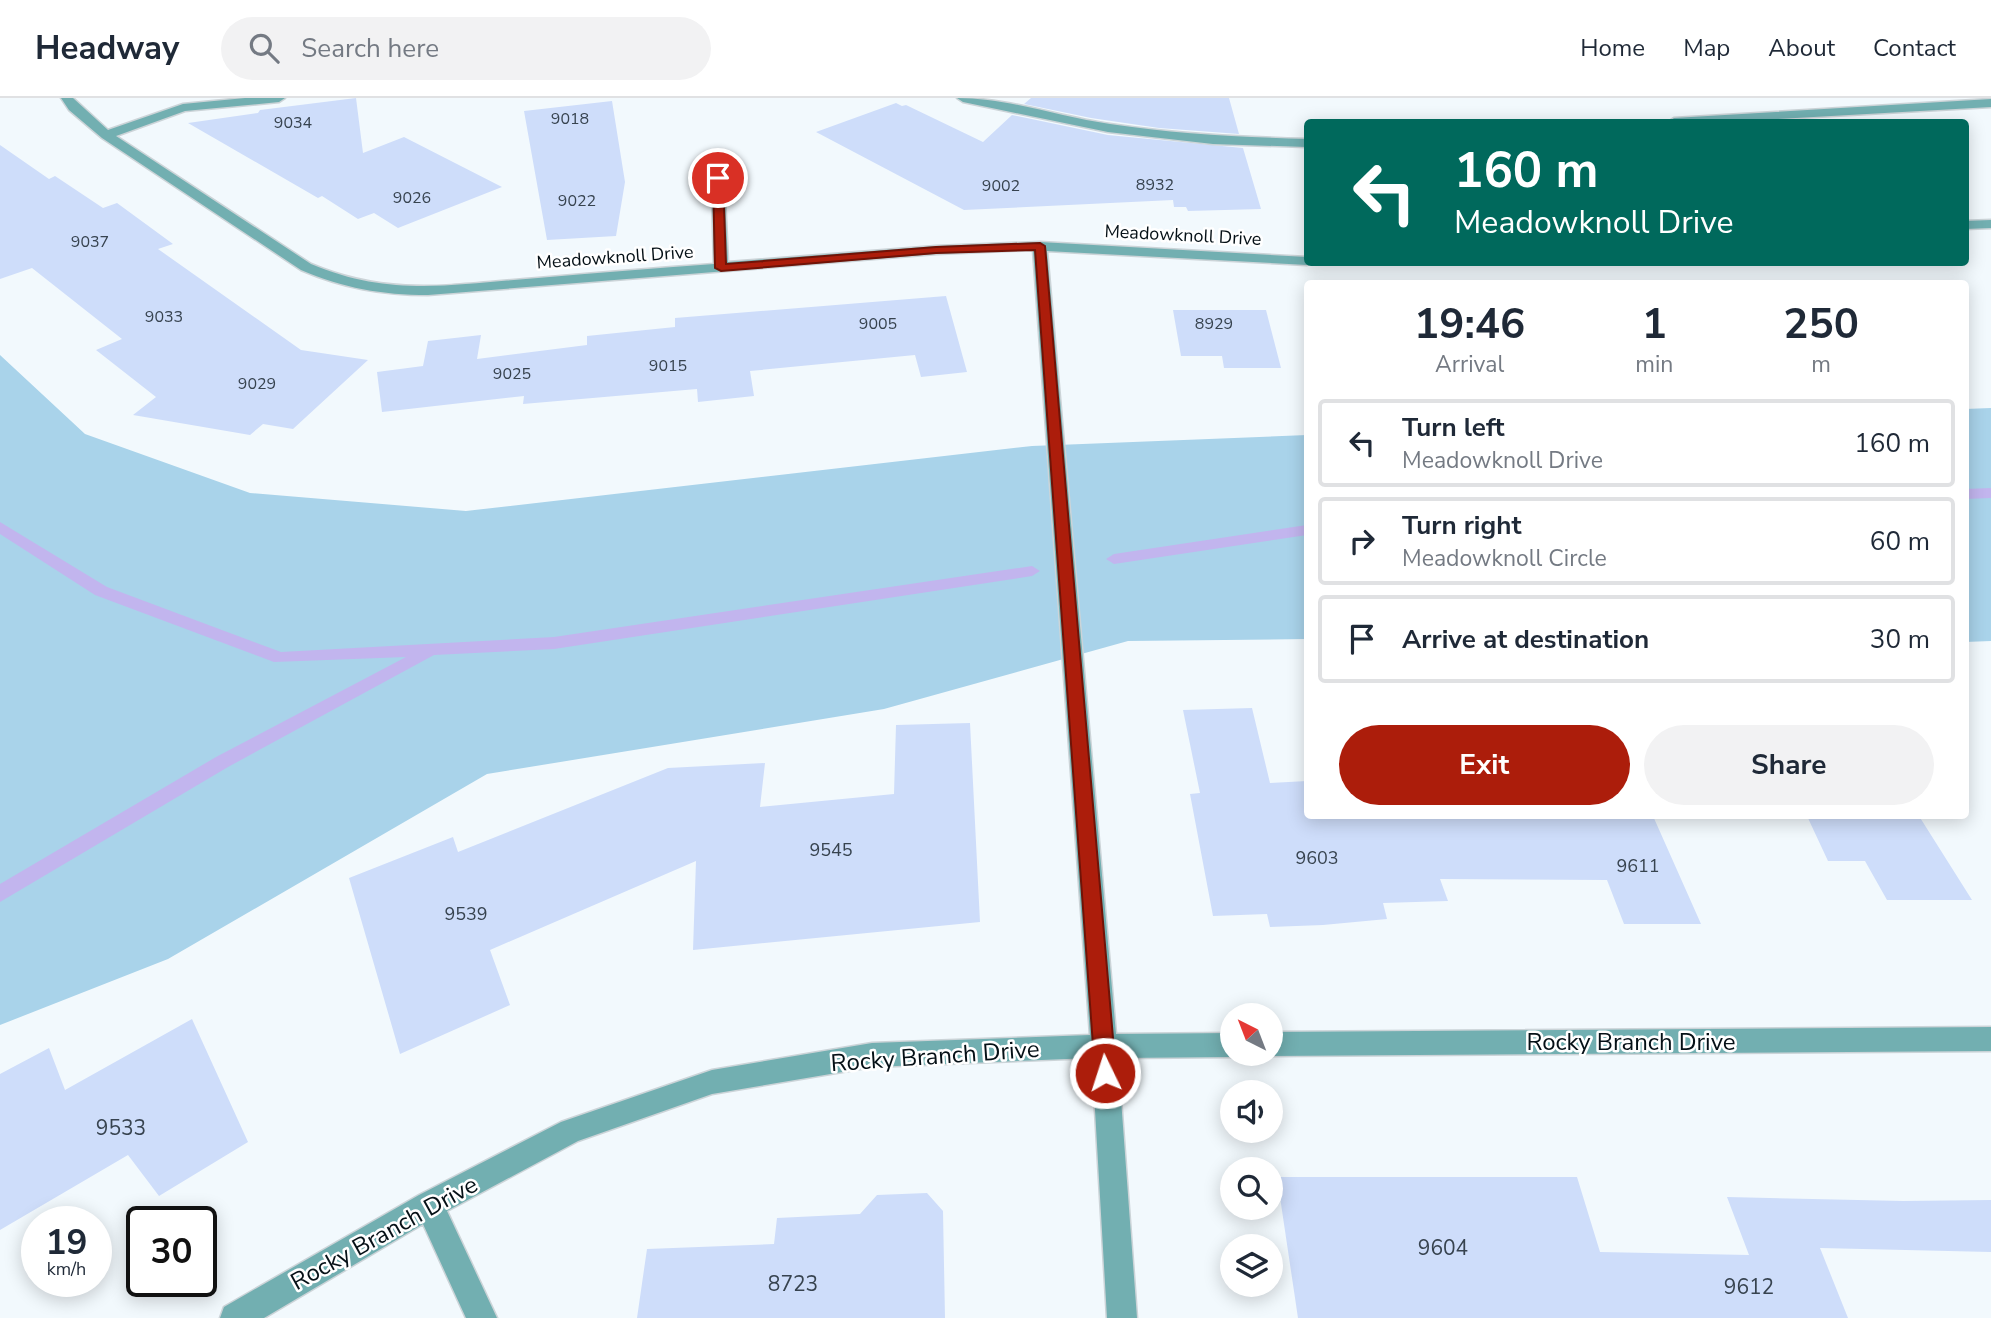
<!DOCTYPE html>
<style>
:root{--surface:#fff;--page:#f2f2f3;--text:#1f2937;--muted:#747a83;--line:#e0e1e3;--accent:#ac1d0b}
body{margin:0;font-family:"Nunito Sans",sans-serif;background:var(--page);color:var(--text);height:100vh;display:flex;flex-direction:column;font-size:26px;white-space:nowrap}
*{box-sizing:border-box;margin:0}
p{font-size:23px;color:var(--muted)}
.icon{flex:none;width:38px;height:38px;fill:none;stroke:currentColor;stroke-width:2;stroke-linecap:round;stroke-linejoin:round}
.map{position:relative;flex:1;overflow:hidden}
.drawer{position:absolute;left:1304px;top:182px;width:665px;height:539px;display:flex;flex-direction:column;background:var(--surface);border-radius:7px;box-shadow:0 4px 18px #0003}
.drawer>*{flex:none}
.top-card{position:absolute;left:1304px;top:21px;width:665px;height:147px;border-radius:7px;box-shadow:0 4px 18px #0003;background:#00695c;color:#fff;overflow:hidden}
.needle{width:46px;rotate:318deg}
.fabs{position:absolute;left:1220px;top:905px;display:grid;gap:14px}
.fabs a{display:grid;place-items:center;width:63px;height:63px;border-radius:50%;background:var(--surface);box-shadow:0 4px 18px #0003;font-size:35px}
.speed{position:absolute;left:21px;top:1108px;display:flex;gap:14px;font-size:35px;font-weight:700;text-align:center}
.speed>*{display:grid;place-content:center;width:91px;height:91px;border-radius:50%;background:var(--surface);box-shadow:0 4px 18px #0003;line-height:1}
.speed small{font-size:18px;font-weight:400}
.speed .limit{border:4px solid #111;border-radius:10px;background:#fff;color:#111}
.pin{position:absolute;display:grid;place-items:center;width:60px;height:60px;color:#fff;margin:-30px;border:4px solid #fff;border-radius:50%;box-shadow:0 2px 7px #0007}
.me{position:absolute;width:77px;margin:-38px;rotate:356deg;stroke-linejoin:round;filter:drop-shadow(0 0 5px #0008)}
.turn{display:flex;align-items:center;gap:24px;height:147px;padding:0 35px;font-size:32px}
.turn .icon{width:91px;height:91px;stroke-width:2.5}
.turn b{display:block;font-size:49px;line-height:60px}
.eta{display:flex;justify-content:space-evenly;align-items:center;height:119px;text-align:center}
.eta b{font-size:42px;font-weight:700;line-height:49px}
.button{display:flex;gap:14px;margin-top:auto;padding:14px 35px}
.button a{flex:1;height:80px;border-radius:42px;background:var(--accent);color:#fff;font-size:28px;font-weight:700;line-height:80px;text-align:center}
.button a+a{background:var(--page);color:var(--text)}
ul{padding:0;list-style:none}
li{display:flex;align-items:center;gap:21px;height:88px;margin:0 14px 10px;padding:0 21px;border:4px solid var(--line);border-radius:7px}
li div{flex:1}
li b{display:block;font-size:26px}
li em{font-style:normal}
header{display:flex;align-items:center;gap:42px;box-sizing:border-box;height:98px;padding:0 35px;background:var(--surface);border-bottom:2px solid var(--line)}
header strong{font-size:33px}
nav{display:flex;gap:38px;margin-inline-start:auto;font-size:24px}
.search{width:490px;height:63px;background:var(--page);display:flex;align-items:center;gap:18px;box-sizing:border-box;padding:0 24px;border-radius:38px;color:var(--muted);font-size:26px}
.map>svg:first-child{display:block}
.green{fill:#a9d3ea}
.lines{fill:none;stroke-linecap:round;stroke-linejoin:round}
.stream{fill:#c2b5ee;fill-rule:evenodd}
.building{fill:#ceddfa}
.minor-casing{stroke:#ccd4d8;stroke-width:3}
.minor{fill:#72afb1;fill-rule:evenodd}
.route{fill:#ac1d0b;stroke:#701307;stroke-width:2}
.labels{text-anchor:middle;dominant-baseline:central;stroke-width:5;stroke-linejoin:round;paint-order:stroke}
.far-number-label{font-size:16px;fill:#37434f}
.far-street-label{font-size:18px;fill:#051016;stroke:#fff}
.number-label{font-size:18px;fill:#37434f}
.near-number-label{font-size:21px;fill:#37434f}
.near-street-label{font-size:24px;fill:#051016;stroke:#fff}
</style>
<header>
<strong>Headway</strong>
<div class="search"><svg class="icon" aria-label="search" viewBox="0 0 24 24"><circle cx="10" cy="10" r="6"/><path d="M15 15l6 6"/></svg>Search here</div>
<nav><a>Home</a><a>Map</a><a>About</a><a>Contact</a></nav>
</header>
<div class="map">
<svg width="1991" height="1220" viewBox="0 0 1991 1220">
<rect width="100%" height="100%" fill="#f2f9fd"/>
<path class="green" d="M 0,257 L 85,336 L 250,395 L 466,413 L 1032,348 L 1307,337 L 1307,541 L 1128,543 L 884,611 L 487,676 L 168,861 L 0,927 Z
M 1991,310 L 1991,543 L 1965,544 L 1965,311 Z"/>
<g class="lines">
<path class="stream" d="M 1991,390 L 1991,400 L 1965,401 L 1965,391 Z
M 0,424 L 107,489 L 281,554 L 554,539 L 1032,468 L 1040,473 L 1032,478 L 554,551 L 434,557 L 228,669 L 0,804 L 0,786 L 216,659 L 406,559 L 274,564 L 95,497 L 0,436 Z
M 1307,427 L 1307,437 L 1114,466 L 1106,461 L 1114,456 Z"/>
</g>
<path class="building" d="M 356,0 L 363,55 L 404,39 L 502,89 L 398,130 L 374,115 L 358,121 L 322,98 L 318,100 L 188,25 L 258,15 L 260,12 Z
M 1031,0 L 1229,0 L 1239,36 L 1159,30 L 1091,20 L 1024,6 Z
M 612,3 L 625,84 L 616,138 L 547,142 L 524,13 Z
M 896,5 L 902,8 L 906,7 L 983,44 L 1012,17 L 1108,37 L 1243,50 L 1261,111 L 1188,113 L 1186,109 L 1174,109 L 1173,102 L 964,112 L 816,34 Z
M 0,47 L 49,81 L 55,78 L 103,110 L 117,105 L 173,146 L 158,151 L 301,252 L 368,262 L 293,331 L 263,326 L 250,337 L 133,317 L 156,299 L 96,252 L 122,241 L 32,170 L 0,181 Z
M 946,198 L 967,274 L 921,279 L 915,257 L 750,273 L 754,298 L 698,304 L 697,291 L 523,306 L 524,298 L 382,314 L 377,274 L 423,268 L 428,243 L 481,237 L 477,261 L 587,247 L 587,238 L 675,229 L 675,220 Z
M 1173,212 L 1266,212 L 1281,270 L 1224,270 L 1222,258 L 1181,258 Z
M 1252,610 L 1270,685 L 1307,683 L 1307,718 L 1653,718 L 1701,826 L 1624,826 L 1607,782 L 1440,781 L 1448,803 L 1383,805 L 1387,821 L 1323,827 L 1270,829 L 1267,816 L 1213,818 L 1190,696 L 1200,695 L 1183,612 Z
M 970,625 L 980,824 L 693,852 L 696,763 L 490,852 L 510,907 L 400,956 L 349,780 L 453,739 L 458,754 L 668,670 L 765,665 L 760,709 L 894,696 L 896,627 Z
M 1807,718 L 1919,718 L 1972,802 L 1887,802 L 1865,763 L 1828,763 Z
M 192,921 L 248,1044 L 159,1098 L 128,1057 L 0,1132 L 0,976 L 49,950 L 65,992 Z
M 1277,1079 L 1577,1079 L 1600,1154 L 1749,1157 L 1727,1099 L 1903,1103 L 1991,1102 L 1991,1154 L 1820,1150 L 1848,1220 L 1298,1220 Z
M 927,1095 L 943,1113 L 945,1220 L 637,1220 L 647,1151 L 774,1146 L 777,1120 L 860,1116 L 877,1097 Z"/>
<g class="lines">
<defs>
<path id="minor" d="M 61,0 L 73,0 L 108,32 L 183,6 L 245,0 L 285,0 L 279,4 L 185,13 L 116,38 L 311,166 C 391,200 455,186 538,180 C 596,175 655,170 714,166 L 711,58 L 717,54 L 723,58 L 728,164 L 936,148 L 1040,144 L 1307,159 L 1307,164 L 1313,164 L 1307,167 L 1047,153 L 1116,936 L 1232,935 L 1232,956 L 1241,956 L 1232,959 L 1118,960 L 1137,1220 L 1107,1220 L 1092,960 L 872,969 L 712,996 L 578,1043 L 447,1113 L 497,1220 L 466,1220 L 423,1126 L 264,1220 L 220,1220 L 224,1209 L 419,1097 L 561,1024 L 712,972 L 872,945 L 1090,937 L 1033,152 L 936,156 L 428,197 C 382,197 343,190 301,172 L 102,40 L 69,12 Z
M 957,0 C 1009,0 1059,19 1110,26 C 1175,36 1241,39 1307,41 L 1307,49 L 1213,46 L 1108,34 L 963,4 Z
M 1991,1 L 1991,9 L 1727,24 L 1668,24 L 1674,20 Z
M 1991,122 L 1991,130 L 1965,131 L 1965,123 Z
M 1991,929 L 1991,953 L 1270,958 L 1264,956 L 1270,956 L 1270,934 Z"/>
</defs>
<use href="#minor" class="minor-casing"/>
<use href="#minor" class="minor"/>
</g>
<path class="route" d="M 718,77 L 723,80 L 726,166 L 936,149 L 1040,145 L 1045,148 L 1116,975 L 1113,981 L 1105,984 L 1098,981 L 1095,975 L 1035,152 L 936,155 L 721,173 L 715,170 L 713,80 Z"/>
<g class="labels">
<g class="far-number-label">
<text x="570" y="21">9018</text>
<text x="293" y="25">9034</text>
<text x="1155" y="87">8932</text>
<text x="1001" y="88">9002</text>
<text x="412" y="100">9026</text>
<text x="577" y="103">9022</text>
<text x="90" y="144">9037</text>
<text x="164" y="219">9033</text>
<text x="878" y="226">9005</text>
<text x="1214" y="226">8929</text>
<text x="668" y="268">9015</text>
<text x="512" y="276">9025</text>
<text x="257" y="286">9029</text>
</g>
<g class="far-street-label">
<text transform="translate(1183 137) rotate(3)">Meadowknoll Drive</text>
<text transform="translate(615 159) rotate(-4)">Meadowknoll Drive</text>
</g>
<g class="number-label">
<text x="831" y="752">9545</text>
<text x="1317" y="760">9603</text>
<text x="1638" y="768">9611</text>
<text x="466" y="816">9539</text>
</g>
<g class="near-number-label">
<text x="121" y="1030">9533</text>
<text x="1443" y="1150">9604</text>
<text x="793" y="1186">8723</text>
<text x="1749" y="1189">9612</text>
</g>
<g class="near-street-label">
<text x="1631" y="944">Rocky Branch Drive</text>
<text transform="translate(935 958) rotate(-4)">Rocky Branch Drive</text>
<text transform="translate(384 1135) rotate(-29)">Rocky Branch Drive</text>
</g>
</g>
</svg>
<div class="fabs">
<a><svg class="needle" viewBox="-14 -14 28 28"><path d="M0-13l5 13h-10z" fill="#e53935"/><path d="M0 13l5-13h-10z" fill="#747a83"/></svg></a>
<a><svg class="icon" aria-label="sound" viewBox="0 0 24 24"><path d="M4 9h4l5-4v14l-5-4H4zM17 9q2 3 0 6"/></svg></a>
<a><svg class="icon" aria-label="search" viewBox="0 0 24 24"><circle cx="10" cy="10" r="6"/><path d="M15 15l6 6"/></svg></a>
<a><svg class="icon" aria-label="layers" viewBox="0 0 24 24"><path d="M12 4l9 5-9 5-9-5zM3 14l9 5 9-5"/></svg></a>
</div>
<div class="speed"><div>19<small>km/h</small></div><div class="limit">30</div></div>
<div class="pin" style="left:718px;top:80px;background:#d93025"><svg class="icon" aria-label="arrive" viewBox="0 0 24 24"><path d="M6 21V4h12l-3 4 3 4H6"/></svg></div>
<svg class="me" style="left:1105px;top:975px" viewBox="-20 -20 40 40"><circle r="17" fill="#ac1d0b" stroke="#fff" stroke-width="3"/><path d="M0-11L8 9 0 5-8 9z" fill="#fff"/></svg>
<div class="top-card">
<div class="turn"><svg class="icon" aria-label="left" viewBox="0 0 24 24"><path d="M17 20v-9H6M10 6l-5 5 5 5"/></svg><div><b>160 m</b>Meadowknoll Drive</div></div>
</div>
<section class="drawer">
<div class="eta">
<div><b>19:46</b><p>Arrival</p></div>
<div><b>1</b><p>min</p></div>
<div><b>250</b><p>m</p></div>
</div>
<ul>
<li><svg class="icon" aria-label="left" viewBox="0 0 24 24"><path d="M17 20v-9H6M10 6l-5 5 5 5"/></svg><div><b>Turn left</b><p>Meadowknoll Drive</p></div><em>160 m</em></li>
<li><svg class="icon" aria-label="right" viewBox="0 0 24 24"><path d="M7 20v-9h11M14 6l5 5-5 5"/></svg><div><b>Turn right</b><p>Meadowknoll Circle</p></div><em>60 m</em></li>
<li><svg class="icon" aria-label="arrive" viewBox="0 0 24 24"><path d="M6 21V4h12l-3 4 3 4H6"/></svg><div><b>Arrive at destination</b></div><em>30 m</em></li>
</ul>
<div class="button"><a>Exit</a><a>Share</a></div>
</section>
</div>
